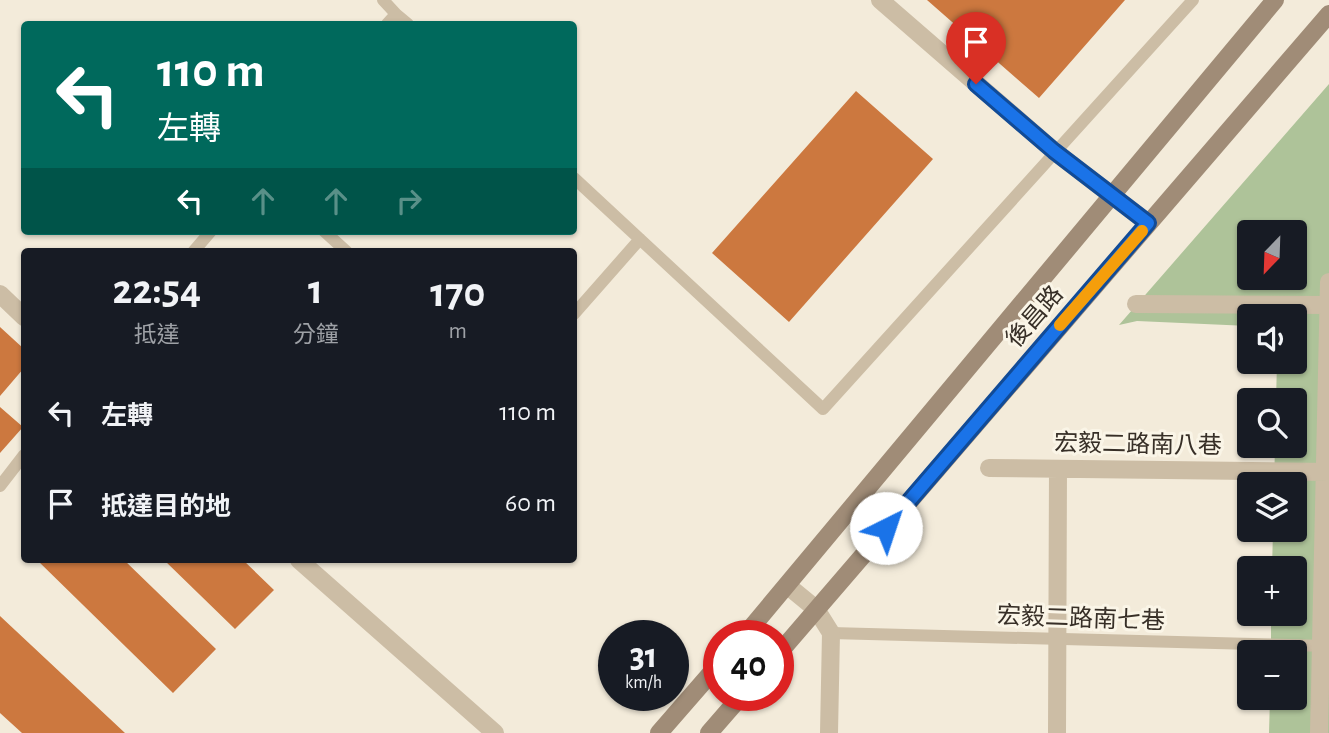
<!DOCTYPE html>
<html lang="zh-TW">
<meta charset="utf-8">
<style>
:root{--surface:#171b24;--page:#20242c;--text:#f1f3f6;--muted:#9ea1a6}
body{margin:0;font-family:"Alegreya Sans","Noto Sans TC",sans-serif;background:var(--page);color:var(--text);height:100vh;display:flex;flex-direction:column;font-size:26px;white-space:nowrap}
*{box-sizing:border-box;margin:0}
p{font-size:23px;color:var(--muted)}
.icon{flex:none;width:38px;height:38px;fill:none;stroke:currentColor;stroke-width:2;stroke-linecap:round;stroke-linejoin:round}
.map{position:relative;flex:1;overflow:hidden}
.drawer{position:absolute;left:21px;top:248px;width:556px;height:315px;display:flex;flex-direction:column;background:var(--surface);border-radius:7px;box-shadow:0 2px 5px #0004}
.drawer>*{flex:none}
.guide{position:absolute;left:21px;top:21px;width:556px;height:214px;border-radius:7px;box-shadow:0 2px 5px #0004;background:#00695c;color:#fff;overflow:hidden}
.needle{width:46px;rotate:203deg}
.fabs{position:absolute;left:1237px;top:220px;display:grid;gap:14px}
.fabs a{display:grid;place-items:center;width:70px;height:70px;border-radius:7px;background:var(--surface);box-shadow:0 2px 5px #0004;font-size:35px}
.speed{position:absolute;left:598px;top:620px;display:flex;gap:14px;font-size:35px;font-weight:700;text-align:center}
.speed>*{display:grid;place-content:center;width:91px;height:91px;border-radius:50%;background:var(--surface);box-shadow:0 2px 5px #0004;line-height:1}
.speed small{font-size:18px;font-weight:400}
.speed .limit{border:10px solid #d22;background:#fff;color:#111}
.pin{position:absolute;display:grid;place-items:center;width:60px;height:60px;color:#fff;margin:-72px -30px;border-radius:50% 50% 50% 0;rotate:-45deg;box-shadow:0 0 7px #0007}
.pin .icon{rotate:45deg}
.me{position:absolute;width:77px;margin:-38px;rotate:41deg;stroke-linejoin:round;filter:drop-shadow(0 0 5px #0008)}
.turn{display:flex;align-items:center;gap:24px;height:147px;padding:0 21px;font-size:32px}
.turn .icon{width:91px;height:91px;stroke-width:2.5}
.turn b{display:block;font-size:49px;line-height:60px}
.lanes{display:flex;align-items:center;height:66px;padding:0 21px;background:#0003;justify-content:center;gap:35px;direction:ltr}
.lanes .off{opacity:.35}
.eta{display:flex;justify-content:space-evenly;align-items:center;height:119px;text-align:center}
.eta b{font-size:42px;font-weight:700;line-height:49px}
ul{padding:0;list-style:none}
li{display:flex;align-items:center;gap:21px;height:91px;padding:0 21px}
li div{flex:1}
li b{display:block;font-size:26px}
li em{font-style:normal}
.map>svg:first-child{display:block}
.green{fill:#aec399;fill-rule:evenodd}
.building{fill:#cc783f}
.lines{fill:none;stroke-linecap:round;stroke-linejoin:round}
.lane{stroke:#ccbda5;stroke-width:12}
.street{stroke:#ccbda5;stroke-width:18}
.secondary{stroke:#a08c77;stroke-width:18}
.route-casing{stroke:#114b97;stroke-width:18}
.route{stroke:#1a73e8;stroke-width:12}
.slow{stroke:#f59e0b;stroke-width:12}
.labels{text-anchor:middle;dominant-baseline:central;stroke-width:6;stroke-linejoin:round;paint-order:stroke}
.street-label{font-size:24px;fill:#372f27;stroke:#faf5e7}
</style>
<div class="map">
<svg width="1329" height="733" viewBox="0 0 1329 733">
<rect width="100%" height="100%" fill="#f3ebda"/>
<path class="green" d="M 1329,84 L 1329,733 L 1269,733 L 1270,698 L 1295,698 L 1295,653 L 1271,653 L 1271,614 L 1295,614 L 1295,569 L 1272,569 L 1273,530 L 1295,530 L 1295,485 L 1274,485 L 1275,446 L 1295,446 L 1295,401 L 1276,401 L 1277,362 L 1295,362 L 1295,317 L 1250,317 L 1249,326 L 1137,321 L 1119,325 ZM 1250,233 L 1295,233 L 1295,278 L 1250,278 Z"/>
<path class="building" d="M 927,0 L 1125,0 L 1039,98 Z
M 856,91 L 933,159 L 789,322 L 712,253 Z
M 0,327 L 24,349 L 24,368 L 0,396 Z
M 0,407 L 23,427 L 0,453 Z
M 37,560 L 124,560 L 216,649 L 173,693 Z
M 164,560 L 243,560 L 274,590 L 235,629 Z
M 0,616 L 125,733 L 22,733 L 0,713 Z"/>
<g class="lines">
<path class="lane" d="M 383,0 L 396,14
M 387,24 L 396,14 L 408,24
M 574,178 L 823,409 L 1193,0
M 324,231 L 347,252
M 193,252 L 211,231
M 574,314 L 640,239
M 0,486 L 24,455
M 831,633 L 1329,646"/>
<path class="street" d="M 880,0 L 1054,151 L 1148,223
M 0,294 L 24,317
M 1136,304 L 1329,305
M 989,468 L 1329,472
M 299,560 L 495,733
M 788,586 L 816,609 L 831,633 L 829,733
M 1057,733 L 1058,469
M 1319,733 L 1329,282"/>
<path class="secondary" d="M 745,635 L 1275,0
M 779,653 L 1329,14
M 659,733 L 719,664
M 709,733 L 742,695"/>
</g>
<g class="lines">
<defs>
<path id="route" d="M 886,528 L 1148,223 L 1054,151 L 976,84"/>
</defs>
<use href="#route" class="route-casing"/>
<use href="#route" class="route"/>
<path class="slow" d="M 1060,325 L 1142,231"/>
</g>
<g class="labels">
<g class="street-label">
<text transform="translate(1035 317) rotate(-49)">後昌路</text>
<text transform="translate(1138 445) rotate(1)">宏毅二路南八巷</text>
<text transform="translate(1081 619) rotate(2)">宏毅二路南七巷</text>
</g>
</g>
</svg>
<div class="fabs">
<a><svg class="needle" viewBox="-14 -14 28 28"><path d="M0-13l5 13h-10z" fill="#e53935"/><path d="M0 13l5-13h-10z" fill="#9ea1a6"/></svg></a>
<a><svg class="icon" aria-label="sound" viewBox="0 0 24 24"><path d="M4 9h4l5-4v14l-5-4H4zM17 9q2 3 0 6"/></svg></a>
<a><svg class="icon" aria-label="search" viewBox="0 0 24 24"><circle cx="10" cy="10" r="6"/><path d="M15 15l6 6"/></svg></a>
<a><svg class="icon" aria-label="layers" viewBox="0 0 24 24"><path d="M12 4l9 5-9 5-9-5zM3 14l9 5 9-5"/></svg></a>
<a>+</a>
<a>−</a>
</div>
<div class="speed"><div>31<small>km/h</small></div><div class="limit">40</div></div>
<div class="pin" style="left:976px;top:84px;background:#d93025"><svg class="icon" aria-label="arrive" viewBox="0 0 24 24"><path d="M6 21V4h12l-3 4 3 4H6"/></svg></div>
<svg class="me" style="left:886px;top:528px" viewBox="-20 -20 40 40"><circle r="19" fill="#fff"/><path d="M0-13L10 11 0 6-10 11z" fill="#1a73e8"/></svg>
<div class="guide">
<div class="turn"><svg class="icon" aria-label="left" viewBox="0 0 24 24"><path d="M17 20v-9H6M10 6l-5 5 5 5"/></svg><div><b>110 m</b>左轉</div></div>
<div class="lanes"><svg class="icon" aria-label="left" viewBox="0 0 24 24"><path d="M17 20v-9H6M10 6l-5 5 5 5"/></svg><svg class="icon off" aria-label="ahead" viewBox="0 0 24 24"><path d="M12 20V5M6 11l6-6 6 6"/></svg><svg class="icon off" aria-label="ahead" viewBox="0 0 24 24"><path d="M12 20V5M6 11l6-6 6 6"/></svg><svg class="icon off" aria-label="right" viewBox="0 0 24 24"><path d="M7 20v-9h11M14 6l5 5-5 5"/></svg></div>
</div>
<section class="drawer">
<div class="eta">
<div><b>22:54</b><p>抵達</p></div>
<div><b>1</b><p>分鐘</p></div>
<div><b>170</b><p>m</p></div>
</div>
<ul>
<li><svg class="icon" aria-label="left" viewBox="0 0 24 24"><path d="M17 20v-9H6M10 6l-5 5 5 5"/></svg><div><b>左轉</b></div><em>110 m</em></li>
<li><svg class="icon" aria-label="arrive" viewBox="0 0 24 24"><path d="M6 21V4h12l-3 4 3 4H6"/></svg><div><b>抵達目的地</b></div><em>60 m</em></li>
</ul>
</section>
</div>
